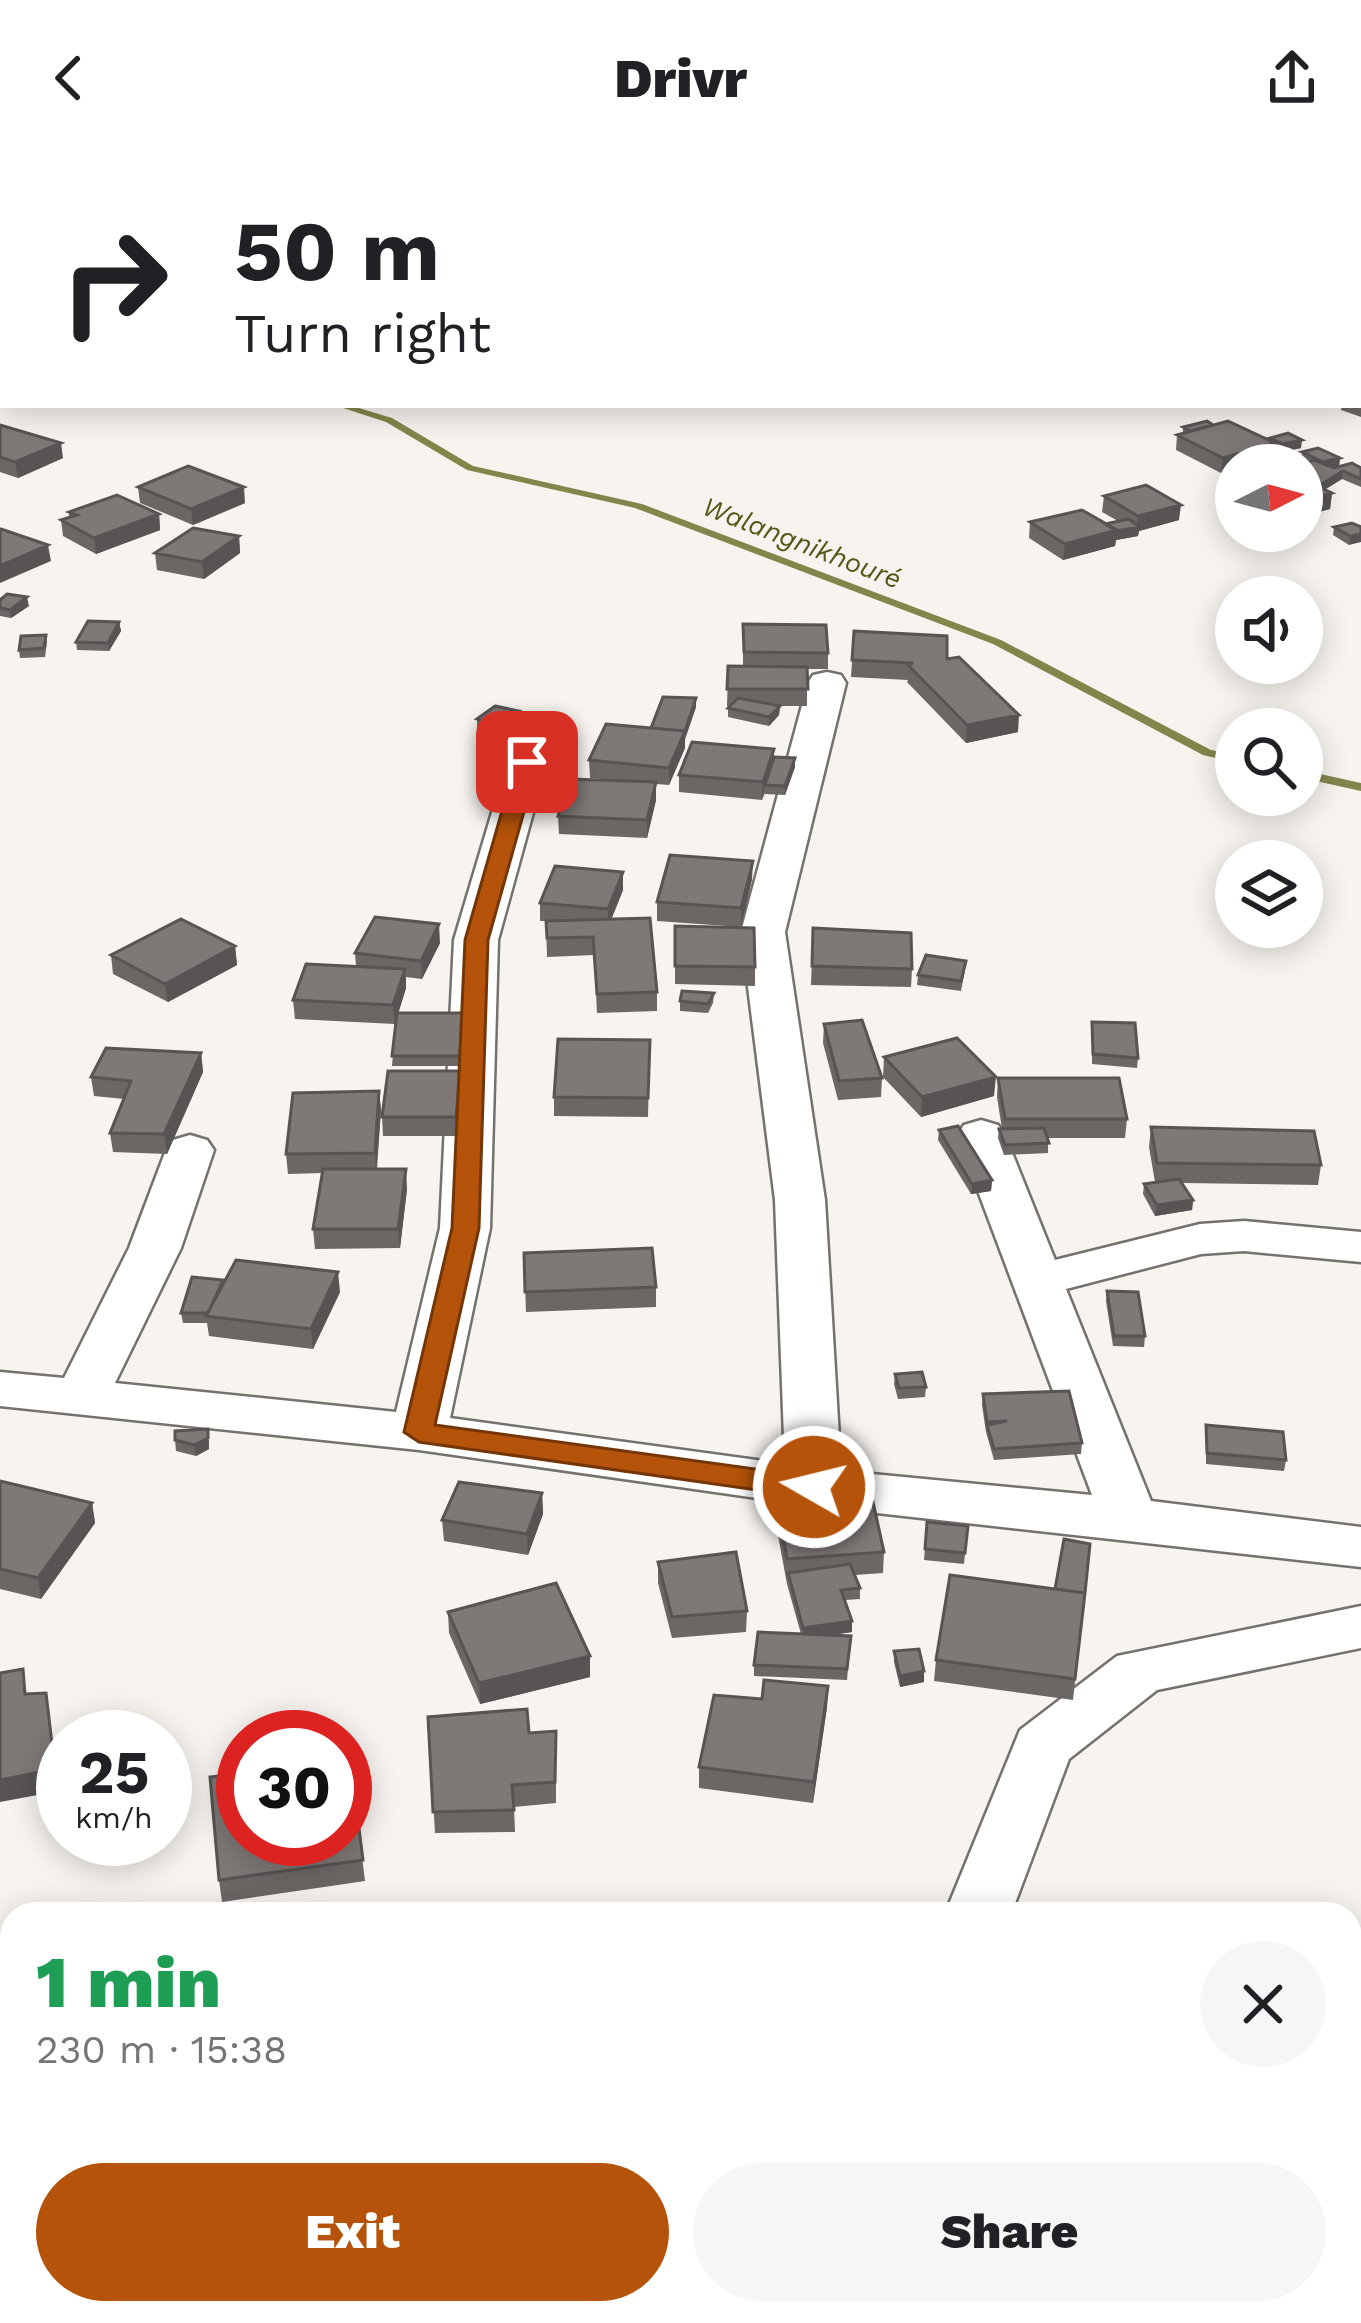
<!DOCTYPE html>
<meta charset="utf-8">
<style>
:root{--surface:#fff;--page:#f6f6f6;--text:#202124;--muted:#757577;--accent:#b45309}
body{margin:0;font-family:"Work Sans",sans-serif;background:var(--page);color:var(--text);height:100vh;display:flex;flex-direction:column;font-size:45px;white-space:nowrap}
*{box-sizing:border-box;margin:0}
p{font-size:39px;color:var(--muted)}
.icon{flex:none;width:66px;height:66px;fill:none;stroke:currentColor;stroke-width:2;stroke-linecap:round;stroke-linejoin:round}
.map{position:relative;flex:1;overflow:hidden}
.sheet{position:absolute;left:0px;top:1746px;width:1362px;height:423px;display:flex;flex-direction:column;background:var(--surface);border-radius:36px 36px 0 0;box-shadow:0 6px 30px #0003}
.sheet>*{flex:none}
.top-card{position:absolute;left:0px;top:0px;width:1362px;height:252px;box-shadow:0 6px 30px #0003;background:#fff;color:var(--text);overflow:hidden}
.needle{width:78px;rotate:84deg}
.fabs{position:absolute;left:1215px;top:288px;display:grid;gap:24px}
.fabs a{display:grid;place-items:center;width:108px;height:108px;border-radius:50%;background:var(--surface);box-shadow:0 6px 30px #0003;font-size:60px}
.speed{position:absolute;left:36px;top:1554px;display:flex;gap:24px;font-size:60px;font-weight:700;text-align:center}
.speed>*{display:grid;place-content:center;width:156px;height:156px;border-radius:50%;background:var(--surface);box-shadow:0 6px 30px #0003;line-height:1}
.speed small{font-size:30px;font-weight:400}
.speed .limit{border:18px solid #d22;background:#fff;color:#111}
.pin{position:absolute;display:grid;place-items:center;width:102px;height:102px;color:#fff;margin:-51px;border-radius:24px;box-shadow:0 6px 18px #0006}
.me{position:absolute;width:132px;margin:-66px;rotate:278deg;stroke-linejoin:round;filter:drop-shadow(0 0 9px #0008)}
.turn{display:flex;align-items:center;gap:42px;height:252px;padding:0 36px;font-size:54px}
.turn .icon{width:156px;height:156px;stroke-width:2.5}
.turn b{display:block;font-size:84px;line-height:102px}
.round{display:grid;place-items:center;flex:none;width:126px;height:126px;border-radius:63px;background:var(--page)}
.head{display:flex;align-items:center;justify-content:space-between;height:204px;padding:0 36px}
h1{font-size:72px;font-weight:800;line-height:90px;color:#1e9e55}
.button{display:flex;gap:24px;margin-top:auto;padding:24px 36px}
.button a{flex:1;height:138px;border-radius:72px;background:var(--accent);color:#fff;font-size:48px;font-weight:800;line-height:138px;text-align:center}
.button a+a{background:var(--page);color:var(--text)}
header{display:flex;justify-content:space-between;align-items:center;height:156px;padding:0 36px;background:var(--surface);font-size:54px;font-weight:800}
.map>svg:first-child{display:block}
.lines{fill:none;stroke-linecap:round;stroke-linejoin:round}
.stream{fill:#83864b;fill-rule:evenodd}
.minor-casing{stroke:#75716d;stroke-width:5}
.minor{fill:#fff;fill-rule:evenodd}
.wall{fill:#6c6765}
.shaded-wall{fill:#585453}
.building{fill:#7e7876;stroke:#585453;stroke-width:3}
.route{fill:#b45309;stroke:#753606;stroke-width:3}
.labels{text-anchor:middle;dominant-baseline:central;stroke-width:9;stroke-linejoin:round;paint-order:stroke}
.far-water-label{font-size:27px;font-style:italic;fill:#545618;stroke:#f7f3ef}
</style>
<header><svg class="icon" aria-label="back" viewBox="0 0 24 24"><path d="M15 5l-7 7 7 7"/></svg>Drivr<svg class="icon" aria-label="share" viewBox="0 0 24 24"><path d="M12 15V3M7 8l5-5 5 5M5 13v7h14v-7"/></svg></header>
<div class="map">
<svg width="1361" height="2167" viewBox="0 0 1361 2167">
<rect width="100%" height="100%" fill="#f7f3ef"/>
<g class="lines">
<path class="stream" d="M 0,107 L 3,108 L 3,114 L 0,113 Z
M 334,249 L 349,249 L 392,262 L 473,310 L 642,348 L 1001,484 L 1211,594 L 1236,599 L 1236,607 L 1203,599 L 993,488 L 635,352 L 467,314 L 386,266 Z
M 1302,614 L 1361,627 L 1361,635 L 1302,622 Z"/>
<defs>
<path id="minor" d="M 970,0 L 999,0 L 1001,3 L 972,3 Z
M 1359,48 L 1361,48 L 1361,64 L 1359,64 Z
M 827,516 L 841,519 L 846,527 L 785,776 L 825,1044 L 841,1315 L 1092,1339 L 957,979 L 964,969 L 981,964 L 998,969 L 1005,979 L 1055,1104 L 1200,1068 L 1244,1065 L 1361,1076 L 1361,1106 L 1244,1095 L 1201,1098 L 1066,1133 L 1151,1345 L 1361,1371 L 1361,1411 L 814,1350 L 419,1294 L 0,1250 L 0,1216 L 64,1222 L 129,1092 L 166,994 L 173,984 L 190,979 L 207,984 L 214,994 L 181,1092 L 115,1227 L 396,1256 L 440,1072 L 454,784 L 507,606 L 513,598 L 541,598 L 547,606 L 498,784 L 490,1072 L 450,1262 L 785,1308 L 775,1044 L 741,776 L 808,527 L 813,519 Z
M 1361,1450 L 1361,1492 L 1157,1534 L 1069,1603 L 1011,1758 L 945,1758 L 1020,1574 L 1117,1500 Z
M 1361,1912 L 1361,2050 L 1350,2054 L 1350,1916 Z
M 1350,2132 L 1361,2136 L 1361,2167 L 1075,2167 L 1080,2157 L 1350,2157 Z
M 852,2157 L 928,2157 L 926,2167 L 850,2167 Z"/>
</defs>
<use href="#minor" class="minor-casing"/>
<use href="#minor" class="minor"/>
</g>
<path class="wall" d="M 642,0 L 674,0 L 674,3 L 644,3 Z
M 862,0 L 981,0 L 981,3 L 862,3 Z
M 1361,239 L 1361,261 L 1341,254 L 1342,249 L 1359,249 Z
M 0,269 L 63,302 L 18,322 L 0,316 Z
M 1213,269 L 1270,285 L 1270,282 L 1301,292 L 1282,296 L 1274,292 L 1273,303 L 1236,309 L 1221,317 L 1176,294 L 1177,279 L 1183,277 L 1183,271 Z
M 1302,296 L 1340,302 L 1339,310 L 1361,312 L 1361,331 L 1342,323 L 1324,334 L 1332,337 L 1330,353 L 1302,360 L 1302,310 L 1308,307 L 1301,304 Z
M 138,331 L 245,347 L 193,369 L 140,347 Z
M 1104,340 L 1179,364 L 1139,375 L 1138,380 L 1116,384 L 1115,390 L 1063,404 L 1029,382 L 1030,366 L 1105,368 L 1118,365 L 1102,356 Z
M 69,356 L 159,358 L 160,374 L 96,398 L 63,380 L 61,364 L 69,361 Z
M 1334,371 L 1361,371 L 1349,389 L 1333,379 Z
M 239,380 L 240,397 L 204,423 L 157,414 L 155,397 Z
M 0,444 L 29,450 L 11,462 L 0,460 Z
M 119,466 L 121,475 L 109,495 L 77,494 L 76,486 Z
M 743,468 L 828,497 L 828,513 L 807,513 L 807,550 L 780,550 L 779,559 L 769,570 L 728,561 L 728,552 L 730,550 L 727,550 L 728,510 L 743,510 Z
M 854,475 L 947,503 L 1018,576 L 966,587 L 907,526 L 908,524 L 851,521 Z
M 46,479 L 47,487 L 45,501 L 20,502 L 19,494 Z
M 696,551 L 685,583 L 685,592 L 669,629 L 656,628 L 656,644 L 647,682 L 559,678 L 558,660 L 624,625 L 590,622 L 589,604 Z
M 519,555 L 519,564 L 501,578 L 477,572 L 477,563 Z
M 795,611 L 785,639 L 765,638 L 765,637 L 762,644 L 679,636 L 679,619 Z
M 623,716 L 623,734 L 611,763 L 657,836 L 657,855 L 597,857 L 594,799 L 547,801 L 546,765 L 540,765 L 540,747 Z
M 752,723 L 741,771 L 657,765 L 657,746 Z
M 675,770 L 755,811 L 755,830 L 675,828 Z
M 813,772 L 912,813 L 911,831 L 811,829 Z
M 440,787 L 422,823 L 406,821 L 406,832 L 398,857 L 466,857 L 463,910 L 392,910 L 395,868 L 295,863 L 293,844 L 356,810 L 355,797 Z
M 235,790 L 237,809 L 168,846 L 113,818 L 111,799 Z
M 965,814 L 961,835 L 917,829 L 918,819 Z
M 714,837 L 713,847 L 708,857 L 680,855 L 680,845 Z
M 1092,866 L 1138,902 L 1137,912 L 1092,908 Z
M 824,868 L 882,922 L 881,941 L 838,944 L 823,887 Z
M 650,884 L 648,961 L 554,960 L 554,941 Z
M 201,897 L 203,916 L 167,998 L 113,996 L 110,977 L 124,943 L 94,940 L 91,921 Z
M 884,901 L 994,940 L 921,961 L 883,921 Z
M 460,915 L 461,934 L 457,980 L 383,980 L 382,961 Z
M 998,922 L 1127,963 L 1125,982 L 1048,982 L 1048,997 L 1004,999 L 998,982 L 999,973 L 1002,973 L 997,941 Z
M 379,935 L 381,954 L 377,1013 L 407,1033 L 400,1092 L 315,1093 L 313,1073 L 322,1017 L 288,1018 L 286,998 Z
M 1151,971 L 1321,1009 L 1318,1029 L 1182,1027 L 1193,1044 L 1192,1054 L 1155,1060 L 1143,1038 L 1144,1028 L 1155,1026 L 1149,991 Z
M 939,974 L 992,1024 L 991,1035 L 971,1038 L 938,984 Z
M 524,1097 L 656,1131 L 656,1151 L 526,1156 Z
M 223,1124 L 223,1128 L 340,1136 L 313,1193 L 209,1180 L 207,1167 L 183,1167 L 181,1157 Z
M 1107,1135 L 1145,1180 L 1144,1191 L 1113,1190 L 1106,1145 Z
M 895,1218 L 926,1231 L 925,1241 L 898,1243 L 894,1228 Z
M 983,1238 L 1082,1287 L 1081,1298 L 994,1304 L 986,1276 L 982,1249 Z
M 1206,1269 L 1286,1304 L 1284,1315 L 1206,1308 Z
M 175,1284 L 209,1284 L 209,1293 L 196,1300 L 176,1295 Z
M 0,1325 L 92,1347 L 95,1367 L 41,1443 L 0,1433 Z
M 542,1337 L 543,1358 L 528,1399 L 444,1385 L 442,1364 Z
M 778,1353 L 884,1396 L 883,1417 L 855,1419 L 860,1432 L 860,1443 L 845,1444 L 852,1465 L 852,1476 L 831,1479 L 851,1480 L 847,1524 L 754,1520 L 754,1509 L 801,1478 L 787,1428 L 777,1374 Z
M 927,1366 L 968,1370 L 964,1408 L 924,1404 Z
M 1090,1388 L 1073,1544 L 934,1525 L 936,1504 L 1055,1433 Z
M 658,1406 L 747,1455 L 746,1476 L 672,1482 L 658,1427 Z
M 448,1456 L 590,1500 L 590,1521 L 480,1548 L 449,1477 Z
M 894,1495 L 924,1526 L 900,1531 L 894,1506 Z
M 828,1530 L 827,1551 L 813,1647 L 699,1632 L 699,1611 L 762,1543 Z
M 428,1561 L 529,1577 L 556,1575 L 556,1647 L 514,1651 L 515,1676 L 435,1677 Z
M 350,1602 L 365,1725 L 222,1746 L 219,1724 Z"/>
<path class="shaded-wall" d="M 77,0 L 105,0 L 82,3 L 77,3 Z
M 287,0 L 322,0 L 303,3 L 287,3 Z
M 528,0 L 567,0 L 547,3 L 528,3 Z
M 961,0 L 981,0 L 981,3 L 943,3 Z
M 1302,284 L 1301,292 L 1282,296 L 1283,288 Z
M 61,287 L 63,302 L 18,322 L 15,306 Z
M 1275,287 L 1273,303 L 1251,309 L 1236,309 L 1236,313 L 1221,317 L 1223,302 Z
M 1340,302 L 1339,310 L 1322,314 L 1323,306 Z
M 1343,315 L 1342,323 L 1321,336 L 1322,328 Z
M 244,331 L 245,347 L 193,369 L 191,353 Z
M 1332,337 L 1330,353 L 1303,360 L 1305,344 Z
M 1181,349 L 1179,364 L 1139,375 L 1138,380 L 1116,384 L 1115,390 L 1063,404 L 1065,388 L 1117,374 L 1136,372 L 1138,360 Z
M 159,358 L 160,374 L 96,398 L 94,382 Z
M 1361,378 L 1361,386 L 1349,389 L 1350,380 Z
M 239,380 L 240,397 L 204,423 L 202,406 Z
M 48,389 L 51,405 L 0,427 L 0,410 Z
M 27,441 L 29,450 L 11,462 L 10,454 Z
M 119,466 L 121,475 L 109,495 L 108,487 Z
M 696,542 L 696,551 L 685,583 L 685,592 L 669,629 L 669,612 Z
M 780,550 L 779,559 L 769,570 L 769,561 Z
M 519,555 L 519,564 L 501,578 L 501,570 Z
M 1019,559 L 1018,576 L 966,587 L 967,569 Z
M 774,593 L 774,610 L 765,629 L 762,644 L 763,626 Z
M 795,602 L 795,611 L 785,639 L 785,630 Z
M 656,626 L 656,644 L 647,682 L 647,664 Z
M 753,705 L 752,723 L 741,771 L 741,752 Z
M 623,716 L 623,734 L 608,772 L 608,753 Z
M 439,768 L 440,787 L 422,823 L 421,805 Z
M 235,790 L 237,809 L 168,846 L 165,828 Z
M 405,813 L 406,832 L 395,868 L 393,849 Z
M 201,897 L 203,916 L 167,998 L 164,978 Z
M 460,915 L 461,934 L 457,980 L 456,961 Z
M 996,921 L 994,940 L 921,961 L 922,941 Z
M 379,935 L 381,954 L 376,1016 L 375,997 Z
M 406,1013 L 407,1033 L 400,1092 L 398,1073 Z
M 992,1024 L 991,1035 L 971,1038 L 972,1028 Z
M 1193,1044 L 1192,1054 L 1155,1060 L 1157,1049 Z
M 338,1116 L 340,1136 L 313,1193 L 311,1173 Z
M 208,1273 L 209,1293 L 196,1300 L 194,1289 Z
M 542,1337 L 543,1358 L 528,1399 L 527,1378 Z
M 92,1347 L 95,1367 L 41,1443 L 38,1422 Z
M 852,1465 L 852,1476 L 803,1483 L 803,1472 Z
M 590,1500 L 590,1521 L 480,1548 L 479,1527 Z
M 924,1515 L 924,1526 L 900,1531 L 900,1520 Z
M 828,1530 L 827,1551 L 813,1647 L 814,1626 Z
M 46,1537 L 59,1635 L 0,1646 L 0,1624 Z
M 12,1924 L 12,1948 L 0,1952 L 0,1929 Z
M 526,2157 L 598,2157 L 565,2167 L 492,2167 Z"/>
<path class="building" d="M 166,0 L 198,0 L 199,3 L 138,3 Z
M 880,0 L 924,0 L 930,3 L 885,3 L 886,3 Z
M 933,0 L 961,0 L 943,3 Z
M 1207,265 L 1213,269 L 1190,275 L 1183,271 Z
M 1228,265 L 1275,287 L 1223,302 L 1177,279 Z
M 0,269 L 61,287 L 15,306 L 0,301 Z
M 1288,277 L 1302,284 L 1283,288 L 1270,282 Z
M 1318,292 L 1340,302 L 1323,306 L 1302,296 Z
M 1278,302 L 1291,309 L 1246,309 Z
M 1314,304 L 1334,312 L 1352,307 L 1361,312 L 1361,323 L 1343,315 L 1322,328 L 1302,322 L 1302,310 Z
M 188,310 L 244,331 L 191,353 L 138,331 Z
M 1302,323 L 1332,337 L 1305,344 L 1302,343 Z
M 1146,329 L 1181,349 L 1138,360 L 1104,340 Z
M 117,339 L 159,358 L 94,382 L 61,364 L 77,359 L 69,356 Z
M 1082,354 L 1117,374 L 1065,388 L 1030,366 Z
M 1129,363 L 1139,371 L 1117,375 L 1105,368 Z
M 1352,367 L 1361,371 L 1361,378 L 1350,380 L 1334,371 Z
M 193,372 L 239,380 L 202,406 L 155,397 Z
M 0,373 L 1,373 L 48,389 L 0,410 Z
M 7,438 L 27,441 L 10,454 L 0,452 L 0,444 Z
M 88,465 L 119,466 L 108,487 L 76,486 Z
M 743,468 L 826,469 L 828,497 L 744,496 Z
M 854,475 L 947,480 L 947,503 L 959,501 L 1019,559 L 967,569 L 908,509 L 913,507 L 852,504 Z
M 46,479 L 44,492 L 19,494 L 21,480 Z
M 728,510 L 807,511 L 808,533 L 727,533 Z
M 663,541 L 696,542 L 685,575 L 651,572 Z
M 738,542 L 780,550 L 769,561 L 728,552 Z
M 495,550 L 519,555 L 501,570 L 477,563 Z
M 606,568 L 685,575 L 669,612 L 589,604 Z
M 692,586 L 774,593 L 763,626 L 679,619 Z
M 774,601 L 795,602 L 785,630 L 765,629 Z
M 570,623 L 656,626 L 647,664 L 558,660 Z
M 670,699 L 753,705 L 741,752 L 657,746 Z
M 555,710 L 623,716 L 608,753 L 540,747 Z
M 375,761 L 439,768 L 421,805 L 355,797 Z
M 650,762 L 657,836 L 597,838 L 593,781 L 547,782 L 546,765 Z
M 181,763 L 235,790 L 165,828 L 111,799 Z
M 675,770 L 754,772 L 755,811 L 675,810 Z
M 813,772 L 911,777 L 912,813 L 812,810 Z
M 926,799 L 966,805 L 961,825 L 918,819 Z
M 306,808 L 405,813 L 393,849 L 293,844 Z
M 682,835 L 714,837 L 708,848 L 680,845 Z
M 397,857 L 466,857 L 463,900 L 392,900 Z
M 862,864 L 882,922 L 839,925 L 824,868 Z
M 1092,866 L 1135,867 L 1138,902 L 1093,898 Z
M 957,882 L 996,921 L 922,941 L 884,901 Z
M 558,883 L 650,884 L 648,942 L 554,941 Z
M 106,892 L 201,897 L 164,978 L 110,977 L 131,925 L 91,921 Z
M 388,915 L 460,915 L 456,961 L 382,961 Z
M 998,922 L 1119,922 L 1127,963 L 1005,963 Z
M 379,935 L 375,997 L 286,998 L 293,937 Z
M 958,970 L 992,1024 L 972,1028 L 939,974 Z
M 1151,971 L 1314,975 L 1321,1009 L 1157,1007 Z
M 1044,972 L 1049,987 L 1005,989 L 999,973 Z
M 323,1013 L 406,1013 L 398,1073 L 313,1073 Z
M 1179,1023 L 1193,1044 L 1157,1049 L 1144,1028 Z
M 652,1092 L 656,1131 L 525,1136 L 524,1097 Z
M 236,1104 L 338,1116 L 311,1173 L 206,1160 Z
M 192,1121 L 223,1124 L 208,1157 L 181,1157 Z
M 1107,1135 L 1138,1136 L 1145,1180 L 1114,1180 Z
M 922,1216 L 926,1231 L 899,1232 L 895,1218 Z
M 1069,1235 L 1082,1287 L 994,1293 L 987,1269 L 1007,1265 L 987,1266 L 983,1238 Z
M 1206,1269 L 1283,1276 L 1286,1304 L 1207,1297 Z
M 208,1273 L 208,1282 L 194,1289 L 175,1284 L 175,1275 Z
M 0,1325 L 92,1347 L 38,1422 L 0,1413 Z
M 459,1326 L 542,1337 L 527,1378 L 442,1364 Z
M 873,1346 L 884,1396 L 787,1403 L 778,1353 Z
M 927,1366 L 968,1370 L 965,1397 L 925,1393 Z
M 1064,1383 L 1090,1388 L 1085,1437 L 1055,1433 Z
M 736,1396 L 747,1455 L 672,1461 L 658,1406 Z
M 850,1408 L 860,1432 L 841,1434 L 852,1465 L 803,1472 L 788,1417 Z
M 950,1419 L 1085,1437 L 1075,1523 L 936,1504 Z
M 556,1427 L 590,1500 L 479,1527 L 448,1456 Z
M 758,1476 L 851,1480 L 847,1513 L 754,1509 Z
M 919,1493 L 924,1515 L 900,1520 L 894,1495 Z
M 23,1513 L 25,1538 L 46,1537 L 55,1613 L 0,1624 L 0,1517 Z
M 764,1524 L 828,1530 L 814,1626 L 699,1611 L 714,1539 L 762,1543 Z
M 527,1553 L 529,1577 L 556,1575 L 555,1626 L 512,1629 L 514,1654 L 433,1656 L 428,1561 Z
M 350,1602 L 363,1704 L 219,1724 L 210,1621 L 243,1617 L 243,1683 L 345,1683 L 345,1603 Z
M 0,1846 L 12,1876 L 12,1924 L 0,1929 Z
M 410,2157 L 526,2157 L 492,2167 L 413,2167 Z
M 644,2157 L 717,2157 L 720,2167 L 647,2167 Z"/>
<path class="route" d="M 527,600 L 538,606 L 488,784 L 479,1072 L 435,1269 L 814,1321 L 824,1324 L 829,1331 L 824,1339 L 814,1342 L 419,1286 L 404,1276 L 452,1072 L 465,784 L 516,606 Z"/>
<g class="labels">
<g class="far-water-label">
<text transform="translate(802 387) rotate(21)">Walangnikhouré</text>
</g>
</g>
</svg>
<div class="fabs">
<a><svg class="needle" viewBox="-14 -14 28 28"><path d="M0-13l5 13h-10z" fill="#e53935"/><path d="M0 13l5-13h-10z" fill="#757577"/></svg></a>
<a><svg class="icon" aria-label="sound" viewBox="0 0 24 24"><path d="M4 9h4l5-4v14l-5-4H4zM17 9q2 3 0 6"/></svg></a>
<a><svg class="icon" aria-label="search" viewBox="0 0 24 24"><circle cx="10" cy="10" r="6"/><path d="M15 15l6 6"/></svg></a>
<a><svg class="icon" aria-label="layers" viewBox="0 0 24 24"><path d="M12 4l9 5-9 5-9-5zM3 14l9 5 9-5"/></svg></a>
</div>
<div class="speed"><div>25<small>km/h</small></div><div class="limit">30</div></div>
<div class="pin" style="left:527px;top:606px;background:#d93025"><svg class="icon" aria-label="arrive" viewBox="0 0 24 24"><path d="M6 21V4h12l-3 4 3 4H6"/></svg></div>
<svg class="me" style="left:814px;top:1331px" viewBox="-20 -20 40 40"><circle r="17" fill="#b45309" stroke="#fff" stroke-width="3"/><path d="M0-11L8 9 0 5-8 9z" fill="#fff"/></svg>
<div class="top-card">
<div class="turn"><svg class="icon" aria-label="right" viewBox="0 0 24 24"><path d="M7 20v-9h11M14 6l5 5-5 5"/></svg><div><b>50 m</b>Turn right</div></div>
</div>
<section class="sheet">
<div class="head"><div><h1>1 min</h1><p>230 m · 15:38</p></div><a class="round"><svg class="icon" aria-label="close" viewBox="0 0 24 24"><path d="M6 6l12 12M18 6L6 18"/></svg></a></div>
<div class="button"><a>Exit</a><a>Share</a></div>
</section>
</div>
